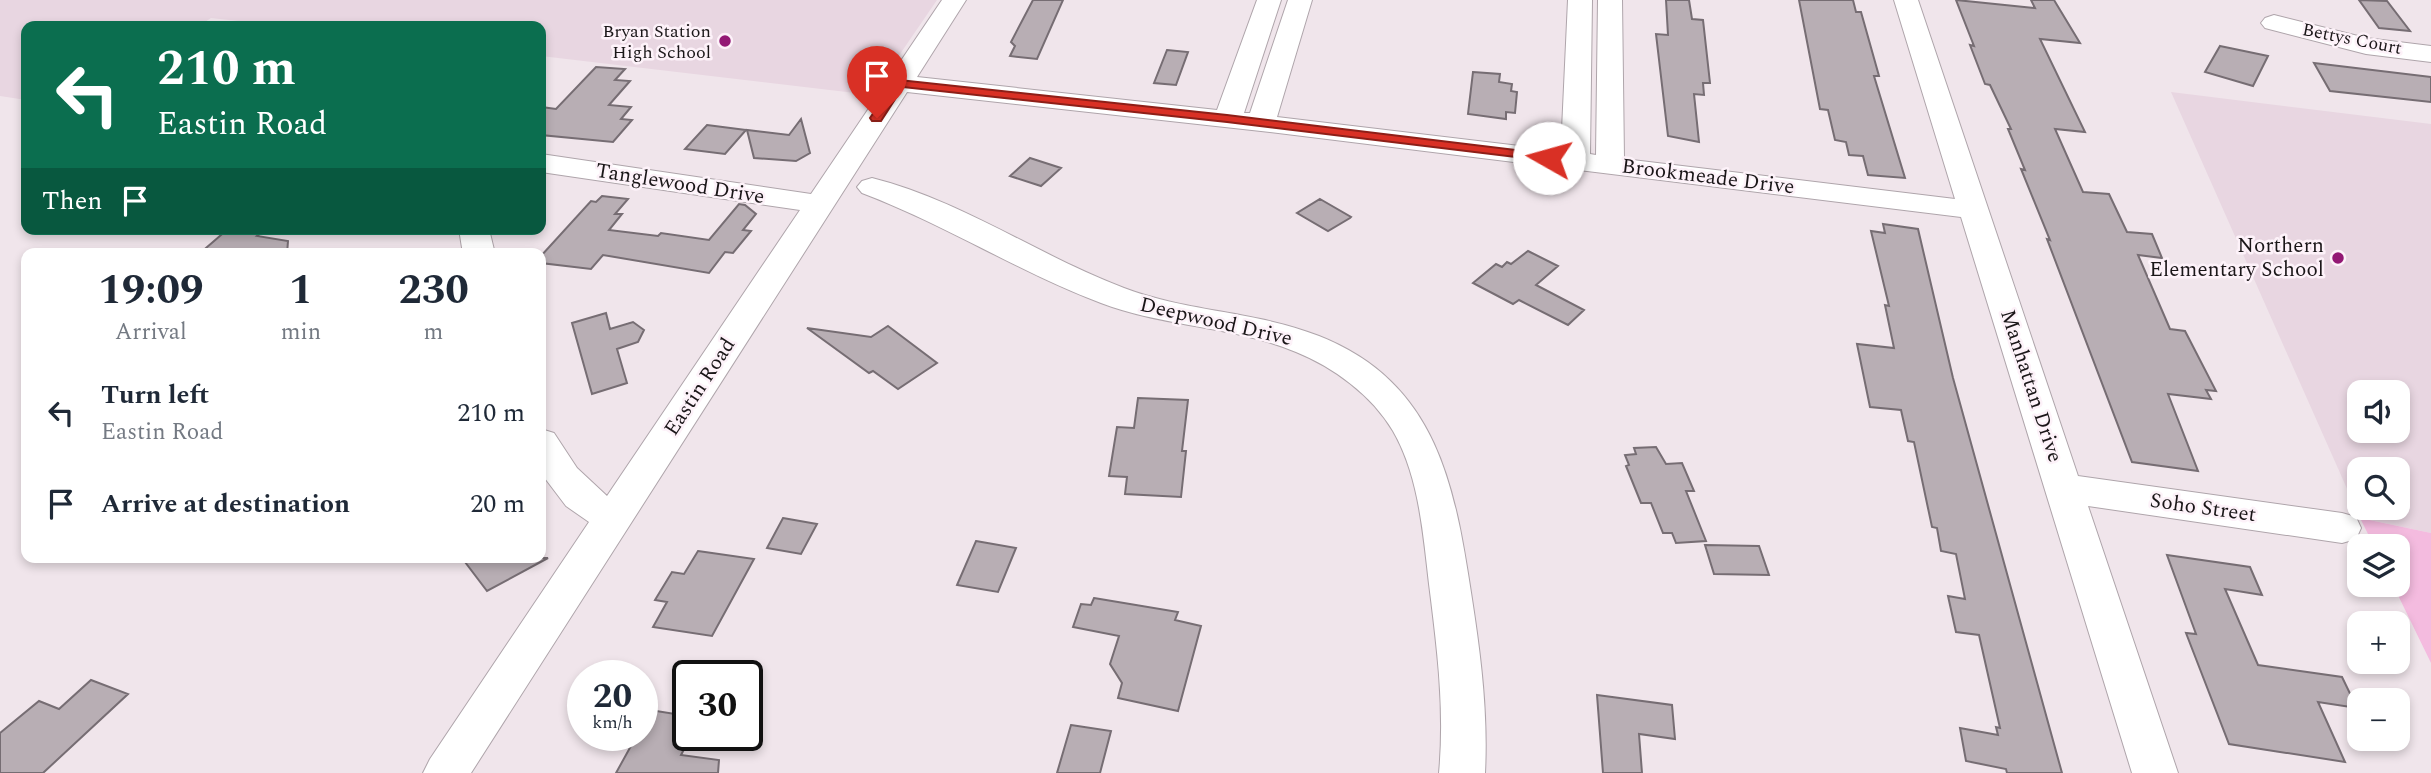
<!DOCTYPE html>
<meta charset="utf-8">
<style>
:root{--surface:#fff;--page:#f2f2f3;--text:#1f2937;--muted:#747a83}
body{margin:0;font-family:Spectral,serif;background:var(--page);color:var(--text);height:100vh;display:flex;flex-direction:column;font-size:26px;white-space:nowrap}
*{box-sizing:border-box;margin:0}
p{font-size:23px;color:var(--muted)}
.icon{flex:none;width:38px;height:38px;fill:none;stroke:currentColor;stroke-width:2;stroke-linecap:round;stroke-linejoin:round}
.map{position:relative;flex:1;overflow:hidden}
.sheet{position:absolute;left:21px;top:248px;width:525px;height:315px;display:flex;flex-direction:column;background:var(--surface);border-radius:14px;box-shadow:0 4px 10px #0003}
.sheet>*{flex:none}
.guide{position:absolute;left:21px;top:21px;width:525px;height:214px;border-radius:14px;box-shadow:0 4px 10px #0003;background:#0b6e4f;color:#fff;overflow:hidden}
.tools{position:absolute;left:2347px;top:380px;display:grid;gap:14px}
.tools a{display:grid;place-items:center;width:63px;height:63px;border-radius:14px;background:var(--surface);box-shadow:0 4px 10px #0003;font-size:35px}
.speed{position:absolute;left:567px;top:660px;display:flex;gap:14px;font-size:35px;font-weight:700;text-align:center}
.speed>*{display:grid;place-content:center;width:91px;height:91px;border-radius:50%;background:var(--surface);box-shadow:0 4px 10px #0003;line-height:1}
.speed small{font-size:18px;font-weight:400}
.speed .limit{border:4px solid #111;border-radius:10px;background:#fff;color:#111}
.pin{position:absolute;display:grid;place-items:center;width:60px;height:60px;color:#fff;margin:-72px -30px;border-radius:50% 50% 50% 0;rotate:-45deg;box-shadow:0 0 7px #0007}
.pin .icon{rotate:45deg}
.me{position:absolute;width:77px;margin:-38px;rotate:277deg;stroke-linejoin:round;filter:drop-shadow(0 0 5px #0008)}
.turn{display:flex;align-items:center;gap:24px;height:147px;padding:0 21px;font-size:32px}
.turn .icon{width:91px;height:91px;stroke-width:2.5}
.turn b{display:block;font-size:49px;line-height:60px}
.then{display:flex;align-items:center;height:66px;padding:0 21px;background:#0003;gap:14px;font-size:26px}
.eta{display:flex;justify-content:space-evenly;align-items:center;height:119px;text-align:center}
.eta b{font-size:42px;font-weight:700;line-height:49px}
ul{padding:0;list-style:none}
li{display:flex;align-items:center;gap:21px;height:91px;padding:0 21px}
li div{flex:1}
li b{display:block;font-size:26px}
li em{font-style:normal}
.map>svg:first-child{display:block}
.built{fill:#e8d6e1;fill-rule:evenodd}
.green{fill:#f4bbdf}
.building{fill:#b8aeb4;stroke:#766d73;stroke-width:2}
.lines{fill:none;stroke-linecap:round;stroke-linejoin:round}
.minor-casing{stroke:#afa5ab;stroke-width:2}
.minor{fill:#fff;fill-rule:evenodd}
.route{fill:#d93025;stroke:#8d1f18;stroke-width:2}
.poi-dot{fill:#931874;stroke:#fdf2f9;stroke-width:2.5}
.labels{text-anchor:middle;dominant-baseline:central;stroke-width:5;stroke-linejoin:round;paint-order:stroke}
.far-poi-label{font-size:18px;fill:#1a1618;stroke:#fdf2f9;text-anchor:end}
.far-street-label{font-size:18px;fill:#1a1618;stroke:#fdf2f9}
.street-label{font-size:21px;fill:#1a1618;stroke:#fdf2f9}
.poi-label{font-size:21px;fill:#1a1618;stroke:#fdf2f9;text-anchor:end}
</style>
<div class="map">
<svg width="2431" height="773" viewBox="0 0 2431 773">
<rect width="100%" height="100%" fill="#f0e5eb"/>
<path class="built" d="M 0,0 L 937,0 L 872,95 L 541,56 L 541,26 L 283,26 L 211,18 L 199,26 L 26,26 L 26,100 L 0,96 Z
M 2171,92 L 2431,124 L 2431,533 L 2360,518 ZM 2359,392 L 2398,392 L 2398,430 L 2359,430 ZM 2359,469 L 2398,469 L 2398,508 L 2359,508 Z"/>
<path class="green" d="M 2360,518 L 2431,533 L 2431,663 L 2393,585 L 2398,584 L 2398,546 L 2374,546 Z"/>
<path class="building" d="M 1033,0 L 1063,0 L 1037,59 L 1010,56 L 1015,46 L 1011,42 Z
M 1666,0 L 1689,0 L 1692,19 L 1703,20 L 1710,83 L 1703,83 L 1704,95 L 1694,94 L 1699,142 L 1668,136 L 1656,34 L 1668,35 Z
M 1799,0 L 1853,0 L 1856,12 L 1861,12 L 1879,76 L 1874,76 L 1905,178 L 1868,175 L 1863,156 L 1849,155 L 1846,142 L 1835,140 L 1828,110 L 1820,109 Z
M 1956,0 L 2035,8 L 2031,0 L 2054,0 L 2080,43 L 2040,39 L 2085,132 L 2055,129 L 2083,192 L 2109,194 L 2127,232 L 2152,234 L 2162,258 L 2138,255 L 2170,329 L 2185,331 L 2216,391 L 2206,390 L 2211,399 L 2168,394 L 2198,471 L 2132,462 L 2047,239 L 2050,240 L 2021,169 L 2025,170 L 2008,129 L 2011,129 L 1990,85 L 1985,84 L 1970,45 L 1974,46 Z
M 2359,0 L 2387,1 L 2410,31 L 2379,28 Z
M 2220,46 L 2268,56 L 2253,86 L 2205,72 Z
M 1167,50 L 1188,52 L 1176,85 L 1154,83 Z
M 2314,63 L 2431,77 L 2431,102 L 2330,91 Z
M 596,67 L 625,69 L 615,80 L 630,81 L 609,105 L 631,107 L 621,119 L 632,120 L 613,142 L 541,135 L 541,107 L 556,109 Z
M 1473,72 L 1500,74 L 1499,82 L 1512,84 L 1511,91 L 1517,92 L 1515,113 L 1506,112 L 1506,119 L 1468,114 Z
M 801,119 L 810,153 L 796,161 L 754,158 L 747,130 L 789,135 Z
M 707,125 L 746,130 L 725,154 L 685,149 Z
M 1030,158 L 1061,168 L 1041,186 L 1010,176 Z
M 602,196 L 628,199 L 615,214 L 622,214 L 609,230 L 658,236 L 661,233 L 709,240 L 739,204 L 745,205 L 756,214 L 743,230 L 751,231 L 733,253 L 725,252 L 709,273 L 603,255 L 591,269 L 541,263 L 541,256 L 591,201 L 596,202 Z
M 1320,199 L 1351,217 L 1350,218 L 1328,231 L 1297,213 Z
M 1883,224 L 1918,229 L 1953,378 L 2062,773 L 2007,773 L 2006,769 L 1966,761 L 1960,728 L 1998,735 L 1996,727 L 2000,728 L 1979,635 L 1956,632 L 1948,596 L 1965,599 L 1956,554 L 1941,551 L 1937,528 L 1932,527 L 1914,442 L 1908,441 L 1901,410 L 1870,407 L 1857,344 L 1894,348 L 1885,305 L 1889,306 L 1871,231 L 1885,233 Z
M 228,229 L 266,229 L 257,236 L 288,241 L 287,254 L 199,254 Z
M 1528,251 L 1558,266 L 1536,285 L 1584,310 L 1568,325 L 1519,300 L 1513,304 L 1473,283 L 1496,264 L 1502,267 L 1507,262 L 1511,264 Z
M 606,313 L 610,329 L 633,322 L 644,330 L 638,342 L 617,349 L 627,383 L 592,394 L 572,323 Z
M 888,326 L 937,363 L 898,389 L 873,371 L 869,373 L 807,328 L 871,337 Z
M 1138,398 L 1188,400 L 1182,451 L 1186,451 L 1181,497 L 1125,494 L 1127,477 L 1109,476 L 1117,427 L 1134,428 Z
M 1656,447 L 1666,464 L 1682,463 L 1694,491 L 1686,491 L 1706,541 L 1676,543 L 1672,533 L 1663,533 L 1651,503 L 1641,503 L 1626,466 L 1629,465 L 1625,455 L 1636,454 L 1634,448 Z
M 783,518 L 817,524 L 801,554 L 767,548 Z
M 976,541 L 1016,548 L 998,592 L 957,585 Z
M 1705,545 L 1759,546 L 1769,575 L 1714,574 Z
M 698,551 L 754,559 L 712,636 L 653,627 L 667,602 L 655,600 L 672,572 L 684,574 Z
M 2167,555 L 2250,567 L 2262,595 L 2225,589 L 2258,665 L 2342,677 L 2357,708 L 2318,702 L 2345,762 L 2229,744 L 2186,633 L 2196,634 Z
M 462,558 L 548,558 L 487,591 Z
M 1094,598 L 1178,612 L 1175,620 L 1201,626 L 1178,711 L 1118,698 L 1122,683 L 1110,664 L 1119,636 L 1073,627 L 1081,604 L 1091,605 Z
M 91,680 L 128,694 L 43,773 L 0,773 L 0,733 L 39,701 L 59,709 Z
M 1597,695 L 1672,705 L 1675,739 L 1639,734 L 1642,773 L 1603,773 Z
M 650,710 L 688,716 L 688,742 L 681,755 L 719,760 L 718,773 L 616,773 L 637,735 L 642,735 L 642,724 Z
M 1071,725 L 1111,731 L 1100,773 L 1057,773 Z"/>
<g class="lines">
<defs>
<path id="minor" d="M 942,0 L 966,0 L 917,77 L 1217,110 L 1257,0 L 1281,0 L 1244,113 L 1250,113 L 1288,0 L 1312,0 L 1277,117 L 1561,151 L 1568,0 L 1592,0 L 1590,154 L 1596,155 L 1598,0 L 1622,0 L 1624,159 L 1955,199 L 1894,0 L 1918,0 L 2078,476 L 2342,513 L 2356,517 L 2361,528 L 2356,539 L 2342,543 L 2088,506 L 2178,773 L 2132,773 L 1961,217 L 1261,131 L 907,92 L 471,773 L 423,773 L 430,759 L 589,522 L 566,506 L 541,473 L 541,429 L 554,433 L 577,468 L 607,496 L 800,210 L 541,172 L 541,154 L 811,194 Z
M 2274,15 L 2366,38 L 2431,46 L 2431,62 L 2366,54 L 2265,28 L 2261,23 L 2265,18 Z
M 872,178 C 961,200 1039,256 1124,288 C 1187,312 1256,311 1319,336 C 1438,383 1455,487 1472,599 C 1481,657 1488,714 1485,773 L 1439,773 C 1445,709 1437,647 1429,584 C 1423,533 1419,476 1393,431 C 1372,395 1333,367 1296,352 C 1234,326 1164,327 1101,303 C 1019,272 944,224 862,193 L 857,187 L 862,181 Z
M 459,229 L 489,229 L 495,254 L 463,254 Z"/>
</defs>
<use href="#minor" class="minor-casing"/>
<use href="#minor" class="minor"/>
</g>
<path class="route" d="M 899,80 L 1227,115 L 1549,154 L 1556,158 L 1549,161 L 1227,122 L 903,87 L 881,121 L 872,121 L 870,118 L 895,81 Z"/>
<g class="poi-dot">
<circle cx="725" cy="41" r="7"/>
<circle cx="2338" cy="258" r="7"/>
</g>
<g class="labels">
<g class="far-poi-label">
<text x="711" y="31">Bryan Station<tspan x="711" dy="21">High School</tspan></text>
</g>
<g class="far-street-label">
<text transform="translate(2352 39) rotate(11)">Bettys Court</text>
</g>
<g class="street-label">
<text transform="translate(1708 177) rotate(7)">Brookmeade Drive</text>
<text transform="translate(680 184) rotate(9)">Tanglewood Drive</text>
<text transform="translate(1216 322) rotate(13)">Deepwood Drive</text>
<text transform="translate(2031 386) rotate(72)">Manhattan Drive</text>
<text transform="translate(700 387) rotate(-57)">Eastin Road</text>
<text transform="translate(2203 508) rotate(8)">Soho Street</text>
</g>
<g class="poi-label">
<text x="2324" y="246">Northern<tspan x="2324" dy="24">Elementary School</tspan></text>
</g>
</g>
</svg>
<div class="tools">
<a><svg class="icon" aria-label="sound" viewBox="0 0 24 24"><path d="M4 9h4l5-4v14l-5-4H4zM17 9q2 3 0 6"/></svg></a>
<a><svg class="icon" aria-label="search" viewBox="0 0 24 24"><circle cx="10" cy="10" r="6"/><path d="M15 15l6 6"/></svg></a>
<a><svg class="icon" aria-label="layers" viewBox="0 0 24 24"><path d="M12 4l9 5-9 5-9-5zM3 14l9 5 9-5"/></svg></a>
<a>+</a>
<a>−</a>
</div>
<div class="speed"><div>20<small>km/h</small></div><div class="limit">30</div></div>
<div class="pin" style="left:877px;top:118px;background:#d93025"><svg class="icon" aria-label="arrive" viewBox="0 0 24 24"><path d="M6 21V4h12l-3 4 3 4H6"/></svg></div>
<svg class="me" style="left:1549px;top:158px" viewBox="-20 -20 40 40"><circle r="19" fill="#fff"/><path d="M0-13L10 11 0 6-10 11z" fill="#d93025"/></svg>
<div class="guide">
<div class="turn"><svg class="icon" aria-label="left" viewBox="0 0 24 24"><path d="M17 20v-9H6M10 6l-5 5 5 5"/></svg><div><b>210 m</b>Eastin Road</div></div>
<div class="then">Then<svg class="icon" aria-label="arrive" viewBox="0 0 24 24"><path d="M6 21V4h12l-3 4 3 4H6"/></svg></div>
</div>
<section class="sheet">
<div class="eta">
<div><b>19:09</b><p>Arrival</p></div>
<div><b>1</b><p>min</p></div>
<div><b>230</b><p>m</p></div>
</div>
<ul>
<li><svg class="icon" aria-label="left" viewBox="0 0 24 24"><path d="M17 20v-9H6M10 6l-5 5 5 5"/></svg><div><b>Turn left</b><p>Eastin Road</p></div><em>210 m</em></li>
<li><svg class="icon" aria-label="arrive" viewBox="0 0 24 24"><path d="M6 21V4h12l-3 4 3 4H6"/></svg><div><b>Arrive at destination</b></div><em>20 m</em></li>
</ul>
</section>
</div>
